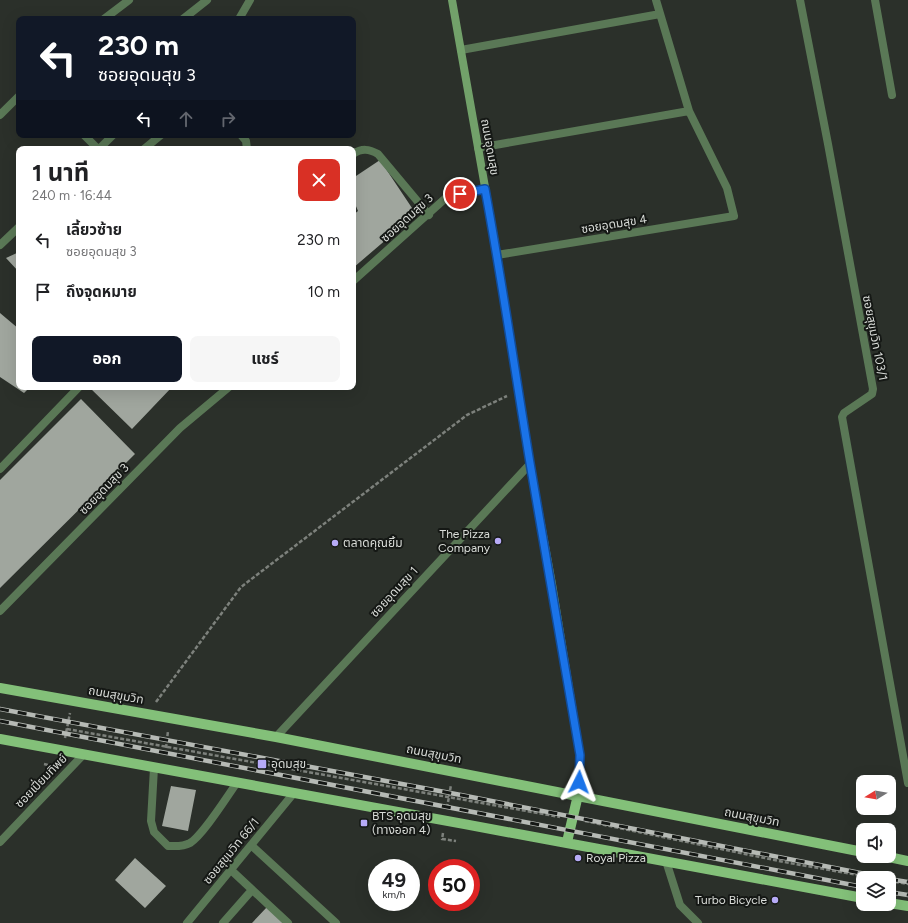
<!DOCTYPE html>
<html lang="th">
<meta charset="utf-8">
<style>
:root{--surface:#fff;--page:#f6f6f6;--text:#202124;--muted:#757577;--accent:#111827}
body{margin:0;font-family:Figtree,"Noto Sans Thai",sans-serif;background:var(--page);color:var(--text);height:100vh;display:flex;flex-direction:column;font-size:15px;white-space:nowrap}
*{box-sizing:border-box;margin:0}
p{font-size:13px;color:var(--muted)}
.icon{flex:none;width:22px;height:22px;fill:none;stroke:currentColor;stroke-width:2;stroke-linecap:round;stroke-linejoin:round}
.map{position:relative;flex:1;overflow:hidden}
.details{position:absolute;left:16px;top:146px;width:340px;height:244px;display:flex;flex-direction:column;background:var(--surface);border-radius:8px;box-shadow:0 4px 16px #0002}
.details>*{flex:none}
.banner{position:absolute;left:16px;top:16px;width:340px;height:122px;border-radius:8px;box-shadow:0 4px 16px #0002;background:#111827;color:#fff;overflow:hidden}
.needle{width:26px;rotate:259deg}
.tools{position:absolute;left:856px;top:775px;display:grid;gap:8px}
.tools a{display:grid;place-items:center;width:40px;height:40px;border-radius:8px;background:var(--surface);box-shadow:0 4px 16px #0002;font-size:20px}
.speed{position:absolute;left:368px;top:859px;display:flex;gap:8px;font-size:20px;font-weight:700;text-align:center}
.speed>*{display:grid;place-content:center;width:52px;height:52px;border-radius:50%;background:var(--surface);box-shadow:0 4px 16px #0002;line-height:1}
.speed small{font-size:10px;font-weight:400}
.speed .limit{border:6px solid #d22;background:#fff;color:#111}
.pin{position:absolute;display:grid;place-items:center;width:34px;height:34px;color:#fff;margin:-17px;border:2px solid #fff;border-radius:50%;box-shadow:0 1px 4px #0007}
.me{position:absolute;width:44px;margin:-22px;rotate:3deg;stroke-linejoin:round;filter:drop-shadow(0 0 3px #0008)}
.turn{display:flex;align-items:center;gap:14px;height:84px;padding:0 16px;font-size:18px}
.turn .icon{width:52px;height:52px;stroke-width:2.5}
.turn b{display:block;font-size:28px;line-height:34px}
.lanes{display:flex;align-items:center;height:38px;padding:0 16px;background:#0003;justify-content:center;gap:20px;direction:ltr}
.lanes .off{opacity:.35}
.round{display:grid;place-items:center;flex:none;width:42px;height:42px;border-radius:8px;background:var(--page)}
.overview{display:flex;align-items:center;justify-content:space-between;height:68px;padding:0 16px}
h1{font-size:24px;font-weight:700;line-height:30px}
.action{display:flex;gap:8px;margin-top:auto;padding:8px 16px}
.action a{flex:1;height:46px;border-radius:8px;background:var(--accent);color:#fff;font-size:16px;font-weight:700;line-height:46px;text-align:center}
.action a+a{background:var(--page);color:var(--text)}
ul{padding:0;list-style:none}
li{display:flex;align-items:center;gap:12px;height:52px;padding:0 16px}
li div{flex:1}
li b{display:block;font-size:15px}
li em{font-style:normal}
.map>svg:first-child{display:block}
.building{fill:#a0a69e}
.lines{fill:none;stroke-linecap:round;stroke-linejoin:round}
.path{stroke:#7d817c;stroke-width:2.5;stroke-dasharray:4 2;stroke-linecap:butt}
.lane{stroke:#5a7856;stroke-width:8}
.street{stroke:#5a7856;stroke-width:8}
.secondary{stroke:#72a16a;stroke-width:8}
.primary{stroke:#83c079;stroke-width:10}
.rail-casing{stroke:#b6bab5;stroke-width:4.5}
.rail{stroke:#151815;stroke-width:3;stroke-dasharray:9;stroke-linecap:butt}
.route-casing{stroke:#114b97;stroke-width:10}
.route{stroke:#1a73e8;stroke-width:7}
.poi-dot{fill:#b7abf7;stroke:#151815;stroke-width:1.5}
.labels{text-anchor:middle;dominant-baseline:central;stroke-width:4;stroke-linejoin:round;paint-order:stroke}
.street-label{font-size:12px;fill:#d9dcd8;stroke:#151815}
.poi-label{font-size:12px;fill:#d9dcd8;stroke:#151815;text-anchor:start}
</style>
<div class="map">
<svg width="908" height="923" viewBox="0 0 908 923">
<rect width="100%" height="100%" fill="#2b302a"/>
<path class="building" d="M 380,160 L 416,214 L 353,268 L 353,215 L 358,211 L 353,199 L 353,178 Z
M 19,252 L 19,272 L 6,258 Z
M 0,313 L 19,329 L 19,387 L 30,387 L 24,393 L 0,377 Z
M 89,387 L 172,387 L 132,429 Z
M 81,399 L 135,454 L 0,588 L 0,480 Z
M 171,786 L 196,790 L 188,831 L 162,826 Z
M 135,858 L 166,886 L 145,908 L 115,880 Z
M 267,907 L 283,923 L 252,923 Z"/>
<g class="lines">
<path class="path" d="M 156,702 L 241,587 L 467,415 L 507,396
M 67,729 L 560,817
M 65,738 L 70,713
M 166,748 L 168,731
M 44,764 L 56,767
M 447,808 L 451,785
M 585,821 L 784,862 L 875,878
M 443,833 L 442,839 L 456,841
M 889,881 L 908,884"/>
<path class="lane" d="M 183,19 L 207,0
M 239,19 L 250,0
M 84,135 L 98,149
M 241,135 L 246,141 L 247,149
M 99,149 L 113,135
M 144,149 L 161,135
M 353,154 C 362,148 369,149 378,154 L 429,215
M 353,281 L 448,196 L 485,189
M 0,469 L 79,387
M 0,611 L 180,428 L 229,387
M 154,768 L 151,821 L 154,832 L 168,846 C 175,846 183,847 190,843 C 203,835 226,798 236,784
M 252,846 L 336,923
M 231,870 L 288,923
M 223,923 L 252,890"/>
<path class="street" d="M 800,0 L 828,144 L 873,389 L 872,394 L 844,413 L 842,417 L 908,783
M 875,0 L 892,95
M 104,19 L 129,0
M 461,50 L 660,14
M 0,115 L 19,96
M 478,148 L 689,111
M 0,245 L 19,227
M 497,255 L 734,216 L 727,188 L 689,111 L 656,0
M 276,737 L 530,464
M 0,842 L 83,755
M 666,861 L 680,905 L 698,923
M 187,923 L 293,794"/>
<path class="secondary" d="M 452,0 L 497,255 L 530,464 L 552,584 L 580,755 L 578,795"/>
<path class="primary" d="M 0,688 L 276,737 L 863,852
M 0,739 C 287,793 576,843 863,898
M 567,842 L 578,795
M 884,856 L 908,861
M 889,903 L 908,906"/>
<defs>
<path id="rail" d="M 0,709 L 461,795 L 886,878
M 0,721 L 863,887
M 889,879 L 908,882
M 889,892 L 908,895"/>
</defs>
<use href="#rail" class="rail-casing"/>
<use href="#rail" class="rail"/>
</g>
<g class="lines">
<defs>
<path id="route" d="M 460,194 L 485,189 C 502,280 515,372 530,463 C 546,561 564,658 580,755 L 579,782"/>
</defs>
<use href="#route" class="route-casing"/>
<use href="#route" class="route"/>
</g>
<g class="poi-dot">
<circle cx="498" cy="541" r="4"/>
<circle cx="335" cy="543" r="4"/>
<rect x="257" y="759" width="10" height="10" rx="2"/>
<rect x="360" y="819" width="8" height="8" rx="2"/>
<circle cx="578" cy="858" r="4"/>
<circle cx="775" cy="900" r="4"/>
</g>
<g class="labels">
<g class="street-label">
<text transform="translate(490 147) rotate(80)">ถนนอุดมสุข</text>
<text transform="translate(407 218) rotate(-42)">ซอยอุดมสุข 3</text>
<text transform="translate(614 224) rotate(-9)">ซอยอุดมสุข 4</text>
<text transform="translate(875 338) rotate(79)">ซอยสุขุมวิท 103/1</text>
<text transform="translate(104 489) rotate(-46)">ซอยอุดมสุข 3</text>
<text transform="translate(394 592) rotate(-47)">ซอยอุดมสุข 1</text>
<text transform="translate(116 695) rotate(10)">ถนนสุขุมวิท</text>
<text transform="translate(434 754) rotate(11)">ถนนสุขุมวิท</text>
<text transform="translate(41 781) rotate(-46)">ซอยเปี่ยมทิพย์</text>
<text transform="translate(752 817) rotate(11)">ถนนสุขุมวิท</text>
<text transform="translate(231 851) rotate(-51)">ซอยสุขุมวิท 66/1</text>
</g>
<g class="poi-label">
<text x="490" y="534" text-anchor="end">The Pizza<tspan x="490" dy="14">Company</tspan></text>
<text x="343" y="543">ตลาดคุณยิ้ม</text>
<text x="271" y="764">อุดมสุข</text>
<text x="372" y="816">BTS อุดมสุข<tspan x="372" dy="14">(ทางออก 4)</tspan></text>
<text x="586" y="858">Royal Pizza</text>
<text x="767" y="900" text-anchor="end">Turbo Bicycle</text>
</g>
</g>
</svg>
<div class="tools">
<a><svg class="needle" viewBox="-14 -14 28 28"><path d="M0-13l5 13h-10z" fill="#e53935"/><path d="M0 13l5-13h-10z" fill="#757577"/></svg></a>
<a><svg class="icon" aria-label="sound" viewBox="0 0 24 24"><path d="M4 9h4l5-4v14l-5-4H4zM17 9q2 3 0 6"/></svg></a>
<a><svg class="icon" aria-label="layers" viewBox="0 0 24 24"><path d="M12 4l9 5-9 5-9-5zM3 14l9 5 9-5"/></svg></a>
</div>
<div class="speed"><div>49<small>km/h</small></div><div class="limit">50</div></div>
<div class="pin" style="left:460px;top:194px;background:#d93025"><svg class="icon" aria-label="arrive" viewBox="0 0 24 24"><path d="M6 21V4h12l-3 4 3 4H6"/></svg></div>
<svg class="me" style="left:579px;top:782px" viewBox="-20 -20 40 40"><path d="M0-17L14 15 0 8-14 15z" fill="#1a73e8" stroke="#fff" stroke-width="4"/></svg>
<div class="banner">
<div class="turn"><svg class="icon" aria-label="left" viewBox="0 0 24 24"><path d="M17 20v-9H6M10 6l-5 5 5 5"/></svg><div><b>230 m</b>ซอยอุดมสุข 3</div></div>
<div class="lanes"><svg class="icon" aria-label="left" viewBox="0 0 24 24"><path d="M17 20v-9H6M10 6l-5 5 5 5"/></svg><svg class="icon off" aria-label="ahead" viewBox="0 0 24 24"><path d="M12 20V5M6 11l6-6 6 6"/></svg><svg class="icon off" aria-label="right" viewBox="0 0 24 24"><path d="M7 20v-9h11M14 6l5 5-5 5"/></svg></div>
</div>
<section class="details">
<div class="overview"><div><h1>1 นาที</h1><p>240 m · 16:44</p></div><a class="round" style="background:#d93025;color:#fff"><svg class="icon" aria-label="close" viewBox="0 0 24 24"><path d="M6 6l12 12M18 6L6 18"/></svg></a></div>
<ul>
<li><svg class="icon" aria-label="left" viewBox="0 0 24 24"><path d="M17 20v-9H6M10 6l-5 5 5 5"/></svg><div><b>เลี้ยวซ้าย</b><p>ซอยอุดมสุข 3</p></div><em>230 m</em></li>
<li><svg class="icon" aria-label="arrive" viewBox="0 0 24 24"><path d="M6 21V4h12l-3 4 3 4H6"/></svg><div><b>ถึงจุดหมาย</b></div><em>10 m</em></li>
</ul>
<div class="action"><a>ออก</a><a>แชร์</a></div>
</section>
</div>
